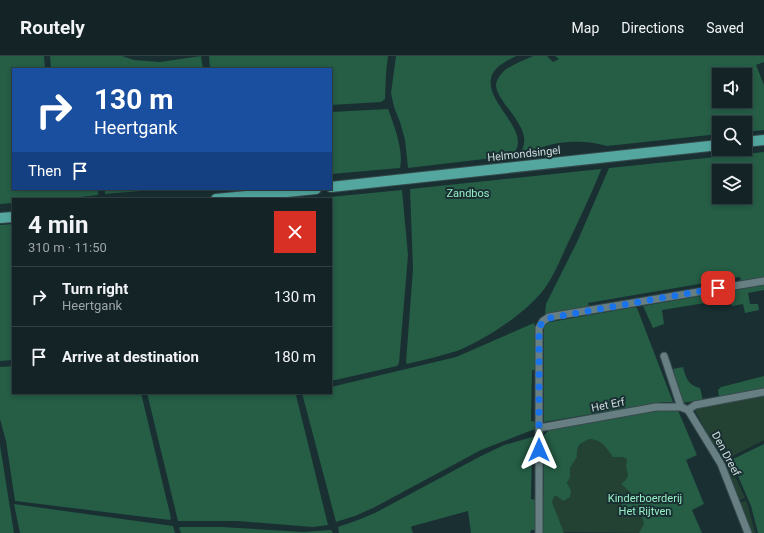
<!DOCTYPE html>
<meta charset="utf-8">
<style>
:root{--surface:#132326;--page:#202f32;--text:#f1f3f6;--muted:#9da4a7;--line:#324043}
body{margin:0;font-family:Roboto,sans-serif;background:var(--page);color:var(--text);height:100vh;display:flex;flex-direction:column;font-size:15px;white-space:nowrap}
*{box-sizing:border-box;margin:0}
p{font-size:13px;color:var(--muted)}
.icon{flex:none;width:22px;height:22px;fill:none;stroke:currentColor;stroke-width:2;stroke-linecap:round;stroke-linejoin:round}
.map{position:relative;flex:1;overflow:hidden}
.panel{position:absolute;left:12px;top:142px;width:320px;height:196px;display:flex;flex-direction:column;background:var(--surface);border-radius:0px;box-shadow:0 2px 6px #0003,0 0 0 1px var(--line)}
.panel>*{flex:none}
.banner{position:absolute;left:12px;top:12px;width:320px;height:122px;border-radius:0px;box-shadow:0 2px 6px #0003,0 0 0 1px var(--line);background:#1a4fa0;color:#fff;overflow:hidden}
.buttons{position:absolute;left:712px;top:12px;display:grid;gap:8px}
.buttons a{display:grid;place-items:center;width:40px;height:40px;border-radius:0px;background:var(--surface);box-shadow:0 2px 6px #0003,0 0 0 1px var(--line);font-size:20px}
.pin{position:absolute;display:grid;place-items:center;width:34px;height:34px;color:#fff;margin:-17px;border-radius:8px;box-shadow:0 2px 6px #0006}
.me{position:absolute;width:44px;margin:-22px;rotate:0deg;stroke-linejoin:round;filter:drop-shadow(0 0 3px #0008)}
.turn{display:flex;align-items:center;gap:14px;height:84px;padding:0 16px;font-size:18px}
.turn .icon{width:52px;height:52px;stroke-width:2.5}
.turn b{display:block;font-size:28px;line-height:34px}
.then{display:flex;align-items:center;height:38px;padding:0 16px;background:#0003;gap:8px;font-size:15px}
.round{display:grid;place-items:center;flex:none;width:42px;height:42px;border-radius:0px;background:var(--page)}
.head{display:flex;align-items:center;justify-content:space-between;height:68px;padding:0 16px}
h1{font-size:24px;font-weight:700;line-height:30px}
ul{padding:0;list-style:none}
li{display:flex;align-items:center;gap:12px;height:60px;padding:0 16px;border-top:1px solid var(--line)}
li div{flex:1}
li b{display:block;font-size:15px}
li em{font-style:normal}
header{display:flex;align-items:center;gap:24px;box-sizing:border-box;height:56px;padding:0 20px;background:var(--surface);border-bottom:1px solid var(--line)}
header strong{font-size:19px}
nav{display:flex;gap:22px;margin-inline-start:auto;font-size:14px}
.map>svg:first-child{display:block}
.green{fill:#244234}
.forest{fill:#255d45;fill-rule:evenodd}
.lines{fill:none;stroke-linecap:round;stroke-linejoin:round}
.street-casing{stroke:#374a4d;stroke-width:9}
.primary-casing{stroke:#374a4d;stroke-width:12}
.street{stroke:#677f82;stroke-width:7}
.primary{stroke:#53a79f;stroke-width:10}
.route{stroke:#1a73e8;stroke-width:7;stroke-dasharray:0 12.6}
.labels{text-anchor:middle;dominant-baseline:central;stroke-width:4;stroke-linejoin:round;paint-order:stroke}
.street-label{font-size:11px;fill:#cfdcdd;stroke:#192f32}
.park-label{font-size:11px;fill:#98eec4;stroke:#192f32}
</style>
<header>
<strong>Routely</strong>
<nav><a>Map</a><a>Directions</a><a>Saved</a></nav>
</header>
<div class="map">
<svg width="764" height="477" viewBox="0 0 764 477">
<rect width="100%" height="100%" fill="#192f32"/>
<path class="green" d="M 764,339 L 764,384 L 727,403 L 723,403 L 719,401 L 694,352 Z
M 591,383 C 598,384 604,386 608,393 C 610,396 610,398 614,400 C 618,402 623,400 627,403 L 628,422 L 654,477 L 563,476 L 552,446 L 553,440 L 557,439 L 563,445 L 571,434 L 567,427 L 570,420 L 570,412 L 577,401 L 577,394 L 583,386 Z
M 727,407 L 729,407 L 745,442 L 738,445 L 724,409 Z
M 745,445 L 747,446 L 755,477 L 751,477 L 739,447 Z"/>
<path class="forest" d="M 0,0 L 44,0 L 45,13 L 13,13 L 13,133 L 98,133 L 98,139 L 61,143 L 13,143 L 13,147 L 0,148 Z
M 50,0 L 122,0 L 134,4 L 160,6 L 201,0 L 203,13 L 51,13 Z
M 209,0 L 388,0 L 386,17 L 385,43 L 381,46 L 331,49 L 331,13 L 210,13 Z
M 396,0 L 516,0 C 508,4 496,10 492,19 C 481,46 537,77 511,100 L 408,112 L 405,84 L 400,66 L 394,51 L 391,37 Z
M 533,0 L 547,0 L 553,6 L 559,3 L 555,0 L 764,0 L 764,6 L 756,9 L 764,29 L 764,74 L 745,76 L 745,67 L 719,67 L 719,78 L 607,90 C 587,84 558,84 538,93 C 531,96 529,98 520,99 C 521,95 524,91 524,87 C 527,67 498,47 496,30 C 496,23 501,18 505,14 C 513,8 523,5 533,0 ZM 719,19 L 745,19 L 745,45 L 719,45 Z
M 388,53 C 394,69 404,95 400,112 L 331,118 L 331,56 Z
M 764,96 L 764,223 L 741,226 L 740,221 L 588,247 L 589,252 L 547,259 L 545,258 L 546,248 L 578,184 L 609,112 ZM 719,115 L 745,115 L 745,141 L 719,141 Z
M 601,113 L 601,114 C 591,139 579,164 567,189 C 561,202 555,217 547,229 C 530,255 485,284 457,295 C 441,300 423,304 407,308 L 406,306 L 413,213 L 410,133 Z
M 105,133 L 164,133 L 105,138 Z
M 402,134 L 408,199 L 399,307 L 397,310 L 331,325 L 331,143 L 309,143 Z
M 13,168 L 13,304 L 0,305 L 0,169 Z
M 764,229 L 764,234 L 748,237 L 750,248 L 758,248 L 759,254 L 745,257 L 743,248 L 732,250 L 730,243 L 662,254 L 664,268 L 653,272 L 643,250 Z
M 635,251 L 637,252 L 673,346 L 663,346 L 544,366 L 544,270 L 545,267 Z
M 534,267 L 536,274 L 537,314 L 532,314 L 531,365 L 536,366 L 535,373 L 481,394 L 373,452 L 355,460 L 336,466 L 302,337 L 331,337 L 331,331 L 456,301 Z
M 13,310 L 13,337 L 141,337 L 171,462 L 170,464 L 15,445 L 6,385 L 0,363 L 0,311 Z
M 683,311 C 686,322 688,329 700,332 L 703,344 L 681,347 L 668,314 Z
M 764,320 L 764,333 L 719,341 L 718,334 L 721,331 Z
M 147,337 L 281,337 L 296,339 L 328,469 L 313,471 L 237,465 L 178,465 Z
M 677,352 L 697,399 L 686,404 L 704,448 L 692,454 L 702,477 L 639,477 L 644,468 L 642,460 L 635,456 L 622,450 L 621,446 L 630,436 L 621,428 L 625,425 L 628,420 L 626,410 L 627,403 L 622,401 L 613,401 C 606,392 604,385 591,383 C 581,386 576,390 577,401 L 570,412 L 570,421 L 567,427 L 571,434 L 570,441 L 563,445 L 557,440 L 554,440 L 552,446 L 564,477 L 543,477 L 544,379 L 549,374 L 653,355 Z
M 536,380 L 537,393 L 532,394 L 531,443 L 536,444 L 536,474 L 531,474 L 530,477 L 471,477 L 468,455 L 413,470 L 411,471 L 413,477 L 339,477 L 338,471 L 358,464 L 375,457 L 479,401 L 504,389 Z
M 764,388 L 764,477 L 758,477 L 751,450 L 732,406 L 733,403 Z
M 0,389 L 14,477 L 0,477 Z
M 14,448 L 173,470 L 175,477 L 20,477 Z
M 180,471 L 221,471 L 304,476 L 329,474 L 331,474 L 333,477 L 181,477 L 179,472 Z"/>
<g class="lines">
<defs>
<path id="street" d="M 664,300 L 681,351
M 688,354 L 721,408 L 748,477
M 539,372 L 656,351 L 681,351 L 688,354 L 695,349 L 764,336
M 539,477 L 539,272 L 543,265 L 549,261 L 764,225"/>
<path id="primary" d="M 745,86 L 764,84
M 331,131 L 719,89
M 216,143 L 316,133
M 0,162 L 13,161"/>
</defs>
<use href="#street" class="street-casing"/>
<use href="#primary" class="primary-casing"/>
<use href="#street" class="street"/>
<use href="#primary" class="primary"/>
</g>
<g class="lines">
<path class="route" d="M 539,394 L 539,272 L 543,265 L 549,262 L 718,232"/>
</g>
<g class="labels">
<g class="street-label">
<text transform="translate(524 98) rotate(-6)">Helmondsingel</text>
<text transform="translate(608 349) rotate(-11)">Het Erf</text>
<text transform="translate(726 398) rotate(62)">Den Dreef</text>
</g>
<g class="park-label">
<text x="468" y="137">Zandbos</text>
<text x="645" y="442">Kinderboerderij<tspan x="645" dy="13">Het Rijtven</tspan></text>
</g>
</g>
</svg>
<div class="buttons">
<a><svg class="icon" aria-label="sound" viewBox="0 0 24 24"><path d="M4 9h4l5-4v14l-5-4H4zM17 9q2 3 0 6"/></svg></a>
<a><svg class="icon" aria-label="search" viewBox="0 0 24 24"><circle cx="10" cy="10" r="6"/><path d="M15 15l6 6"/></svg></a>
<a><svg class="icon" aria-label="layers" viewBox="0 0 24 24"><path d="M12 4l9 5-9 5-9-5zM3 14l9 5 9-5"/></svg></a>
</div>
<div class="pin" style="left:718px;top:232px;background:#d93025"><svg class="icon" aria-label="arrive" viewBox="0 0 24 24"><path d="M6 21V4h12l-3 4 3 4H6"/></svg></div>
<svg class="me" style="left:539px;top:394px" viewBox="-20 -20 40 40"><path d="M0-17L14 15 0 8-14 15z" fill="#1a73e8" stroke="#fff" stroke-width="4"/></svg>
<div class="banner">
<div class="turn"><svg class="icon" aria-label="right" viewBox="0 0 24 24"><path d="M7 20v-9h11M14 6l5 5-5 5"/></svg><div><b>130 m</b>Heertgank</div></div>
<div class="then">Then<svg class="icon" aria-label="arrive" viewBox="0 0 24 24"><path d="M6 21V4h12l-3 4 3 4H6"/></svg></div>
</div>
<section class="panel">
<div class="head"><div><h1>4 min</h1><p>310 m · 11:50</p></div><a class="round" style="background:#d93025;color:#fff"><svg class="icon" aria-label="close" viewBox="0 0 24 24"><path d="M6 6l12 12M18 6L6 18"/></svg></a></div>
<ul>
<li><svg class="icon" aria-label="right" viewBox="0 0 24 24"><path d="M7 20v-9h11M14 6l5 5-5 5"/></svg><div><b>Turn right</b><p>Heertgank</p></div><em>130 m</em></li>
<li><svg class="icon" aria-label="arrive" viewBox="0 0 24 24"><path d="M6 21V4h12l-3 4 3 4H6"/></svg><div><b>Arrive at destination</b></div><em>180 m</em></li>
</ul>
</section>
</div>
